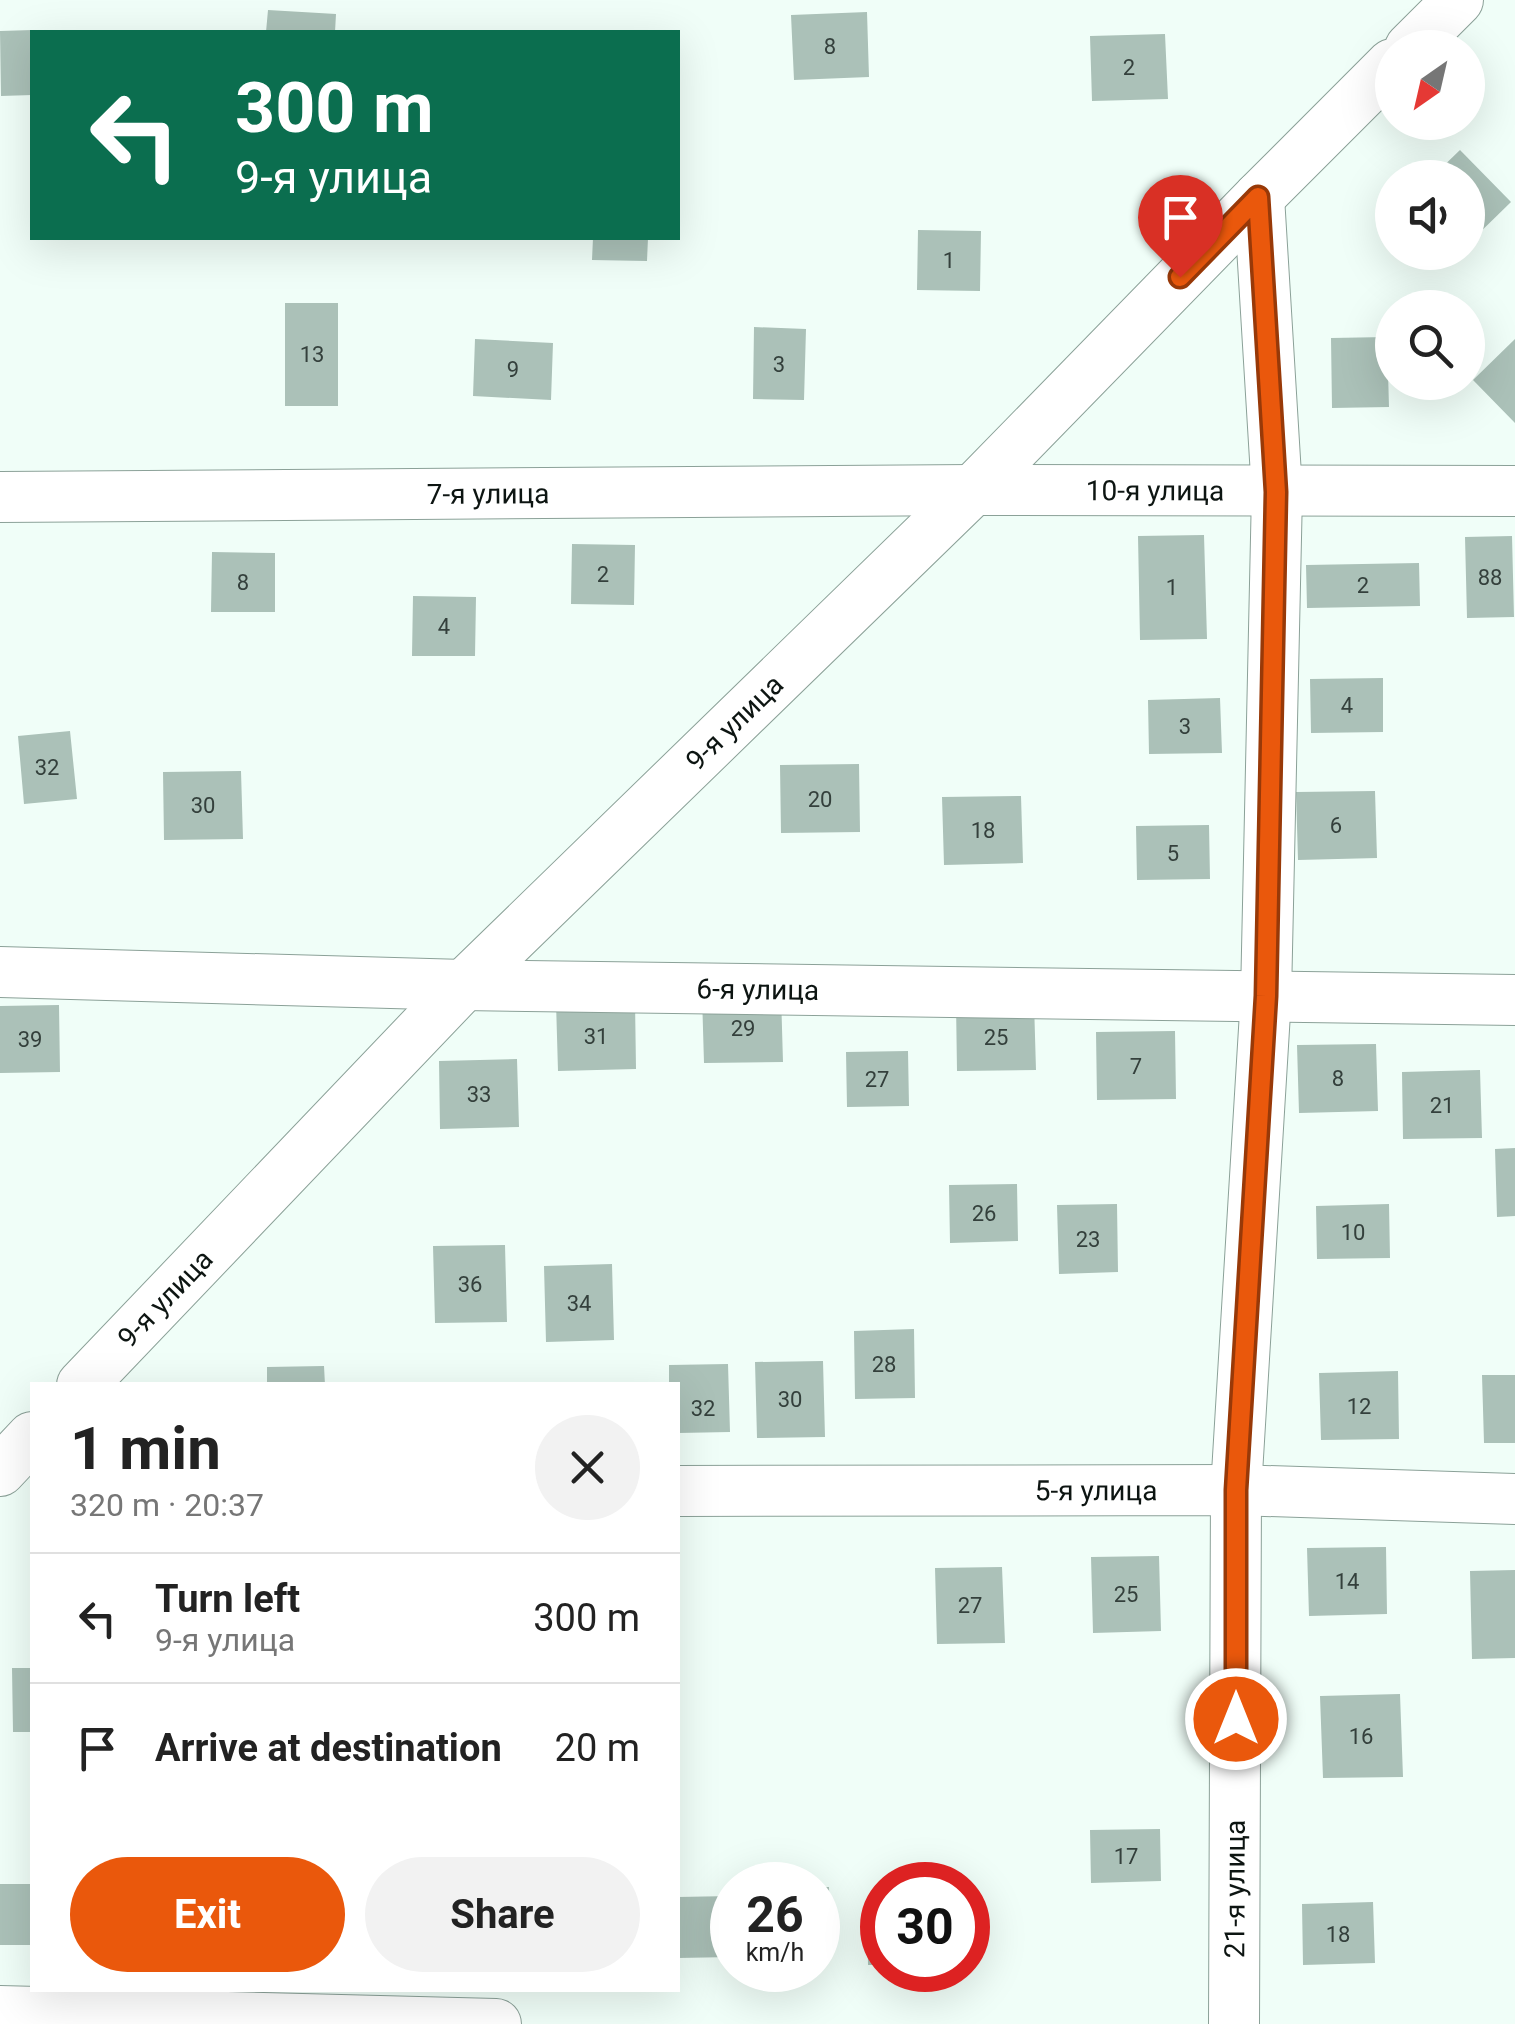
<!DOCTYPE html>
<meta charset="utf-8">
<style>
:root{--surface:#fff;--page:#f2f2f2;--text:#222;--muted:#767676;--line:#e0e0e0;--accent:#ea580c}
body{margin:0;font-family:Roboto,sans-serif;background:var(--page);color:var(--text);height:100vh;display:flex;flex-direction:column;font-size:38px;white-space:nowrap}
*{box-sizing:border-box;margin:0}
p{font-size:32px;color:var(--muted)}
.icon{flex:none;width:55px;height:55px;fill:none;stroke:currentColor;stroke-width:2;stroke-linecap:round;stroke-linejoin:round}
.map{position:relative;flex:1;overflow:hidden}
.details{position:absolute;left:30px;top:1382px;width:650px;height:610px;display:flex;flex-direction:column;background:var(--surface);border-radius:0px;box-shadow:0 10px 40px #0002}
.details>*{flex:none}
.hud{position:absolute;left:30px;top:30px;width:650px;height:210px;border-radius:0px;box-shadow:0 10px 40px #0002;background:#0b6e4f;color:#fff;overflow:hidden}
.needle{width:65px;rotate:214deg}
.controls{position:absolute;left:1375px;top:30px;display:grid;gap:20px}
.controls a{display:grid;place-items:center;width:110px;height:110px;border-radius:50%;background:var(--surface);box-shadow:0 10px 40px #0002;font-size:50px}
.speed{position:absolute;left:710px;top:1862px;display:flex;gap:20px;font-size:50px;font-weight:700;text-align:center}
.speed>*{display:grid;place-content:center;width:130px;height:130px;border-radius:50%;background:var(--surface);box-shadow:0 10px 40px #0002;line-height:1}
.speed small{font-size:25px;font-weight:400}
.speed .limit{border:15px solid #d22;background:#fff;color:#111}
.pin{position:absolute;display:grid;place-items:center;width:85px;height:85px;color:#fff;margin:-102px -42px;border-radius:50% 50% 50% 0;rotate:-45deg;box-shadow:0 0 10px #0007}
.pin .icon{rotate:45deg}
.me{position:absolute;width:110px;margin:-55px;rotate:0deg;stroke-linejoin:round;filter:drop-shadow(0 0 8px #0008)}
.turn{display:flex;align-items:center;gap:35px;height:210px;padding:0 40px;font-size:45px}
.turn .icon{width:130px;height:130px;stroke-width:2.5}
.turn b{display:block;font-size:70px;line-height:85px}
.round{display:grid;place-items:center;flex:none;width:105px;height:105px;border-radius:52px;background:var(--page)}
.overview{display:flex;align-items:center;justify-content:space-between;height:170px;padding:0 40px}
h1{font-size:60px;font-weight:700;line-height:75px}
.cta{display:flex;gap:20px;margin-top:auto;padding:20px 40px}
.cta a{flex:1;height:115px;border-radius:60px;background:var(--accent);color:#fff;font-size:40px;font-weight:700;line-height:115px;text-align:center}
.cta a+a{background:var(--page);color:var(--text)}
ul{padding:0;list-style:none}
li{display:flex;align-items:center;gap:30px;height:130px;padding:0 40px;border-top:2px solid var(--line)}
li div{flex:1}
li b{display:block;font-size:38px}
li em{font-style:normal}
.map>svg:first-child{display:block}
.building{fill:#abc1b8}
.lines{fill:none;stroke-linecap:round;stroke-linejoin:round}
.minor-casing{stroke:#8ba198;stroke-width:52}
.minor{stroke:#fff;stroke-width:50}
.route-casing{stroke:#983908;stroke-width:25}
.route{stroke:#ea580c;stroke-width:18}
.labels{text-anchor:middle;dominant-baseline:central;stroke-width:8;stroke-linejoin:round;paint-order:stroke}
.number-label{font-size:22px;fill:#34403c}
.street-label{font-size:28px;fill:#0d1512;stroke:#fff}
</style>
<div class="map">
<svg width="1515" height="2024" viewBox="0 0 1515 2024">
<rect width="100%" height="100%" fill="#f0fef8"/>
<path class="building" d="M 268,10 L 336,14 L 335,32 L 266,32 Z
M 867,12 L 869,77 L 794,80 L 791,15 Z
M 32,30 L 32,95 L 1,96 L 0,31 Z
M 1165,34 L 1168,99 L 1092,101 L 1090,36 Z
M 1460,150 L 1511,202 L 1468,244 L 1468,178 L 1431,178 Z
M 918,230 L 981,231 L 980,291 L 917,290 Z
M 593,238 L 648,238 L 647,261 L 592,260 Z
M 285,303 L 338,303 L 338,406 L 285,406 Z
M 754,327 L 806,329 L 804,400 L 753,399 Z
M 1387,337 L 1389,407 L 1332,408 L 1331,338 Z
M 475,339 L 553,343 L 551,400 L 473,396 Z
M 1515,339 L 1515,423 L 1473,380 Z
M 1204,535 L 1207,639 L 1140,640 L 1138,536 Z
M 1512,536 L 1514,617 L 1467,618 L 1465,537 Z
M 572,544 L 635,545 L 634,605 L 571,604 Z
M 212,552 L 275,553 L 275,612 L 211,612 Z
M 1419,563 L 1420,606 L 1307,608 L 1306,565 Z
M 413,596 L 476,597 L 475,656 L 412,656 Z
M 1383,678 L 1383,732 L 1311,733 L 1310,679 Z
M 1220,698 L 1222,753 L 1149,754 L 1148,700 Z
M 70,731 L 77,799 L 24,804 L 18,736 Z
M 859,764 L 860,832 L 781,833 L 780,765 Z
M 241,771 L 243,839 L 164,840 L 163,772 Z
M 1375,791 L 1377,858 L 1298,860 L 1296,792 Z
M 1021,796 L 1023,863 L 944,865 L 942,797 Z
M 1209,825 L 1210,879 L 1137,880 L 1136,826 Z
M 781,994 L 783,1062 L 704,1063 L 702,995 Z
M 635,1001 L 636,1069 L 558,1071 L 556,1002 Z
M 1034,1002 L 1036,1070 L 957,1071 L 956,1003 Z
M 59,1005 L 60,1072 L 0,1073 L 0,1006 Z
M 1175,1031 L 1176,1099 L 1097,1100 L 1096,1032 Z
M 1376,1044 L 1378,1111 L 1299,1113 L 1297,1045 Z
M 908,1051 L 909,1106 L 847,1107 L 846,1052 Z
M 517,1059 L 519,1127 L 440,1129 L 439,1061 Z
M 1480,1070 L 1482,1138 L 1403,1139 L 1402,1072 Z
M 1515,1148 L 1515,1216 L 1497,1217 L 1495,1149 Z
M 1017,1184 L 1018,1241 L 950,1243 L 949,1185 Z
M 1117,1204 L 1118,1272 L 1059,1274 L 1057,1205 Z
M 1389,1204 L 1390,1258 L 1317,1259 L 1316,1206 Z
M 505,1245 L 507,1322 L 435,1323 L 433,1246 Z
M 612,1264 L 614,1340 L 546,1342 L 544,1266 Z
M 914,1329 L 915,1398 L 855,1399 L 854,1331 Z
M 823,1361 L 825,1437 L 757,1438 L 755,1362 Z
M 728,1364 L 730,1432 L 678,1433 L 678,1385 L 669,1385 L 669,1365 Z
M 324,1366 L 325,1385 L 267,1385 L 267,1367 Z
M 1398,1371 L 1399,1439 L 1321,1440 L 1319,1373 Z
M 1482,1375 L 1515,1375 L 1515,1443 L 1484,1443 Z
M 1386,1547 L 1387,1614 L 1309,1616 L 1307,1548 Z
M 1159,1556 L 1161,1631 L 1093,1633 L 1091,1557 Z
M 1002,1567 L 1005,1643 L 937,1644 L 935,1568 Z
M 1515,1570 L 1515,1658 L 1472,1659 L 1470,1571 Z
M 12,1668 L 32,1668 L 32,1732 L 13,1732 Z
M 1400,1694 L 1403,1777 L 1323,1778 L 1320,1696 Z
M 1160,1829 L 1161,1881 L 1091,1883 L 1090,1830 Z
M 0,1884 L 32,1884 L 32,1945 L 0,1945 Z
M 818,1887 L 829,1887 L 831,1948 L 818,1948 Z
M 732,1896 L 732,1957 L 678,1958 L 678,1897 Z
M 1373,1902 L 1375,1963 L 1303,1965 L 1302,1904 Z
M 867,1904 L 882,1904 L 882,1965 L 868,1965 Z"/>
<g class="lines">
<defs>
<g id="minor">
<path d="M 1410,48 L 1458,0"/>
<path id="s1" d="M 0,497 L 973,490 L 1515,491"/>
<path id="s2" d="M 0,972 L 464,985 L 1515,1000"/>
<path id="s3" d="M 82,1385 L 464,985 L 973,490 L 1259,197 L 1392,64"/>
<path d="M 0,1471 L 32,1437"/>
<path id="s4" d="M 678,1491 L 1236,1490 L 1515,1499"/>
<path d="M 0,2011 L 496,2024"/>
<path id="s5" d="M 1234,2024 L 1236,1490 L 1266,996 L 1277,492 L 1259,197"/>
</g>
</defs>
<use href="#minor" class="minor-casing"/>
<use href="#minor" class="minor"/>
</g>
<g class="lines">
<defs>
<path id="route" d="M 1180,277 L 1258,197 L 1276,492 L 1266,996 L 1236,1490 L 1236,1719"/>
</defs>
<use href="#route" class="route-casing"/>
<use href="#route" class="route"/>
</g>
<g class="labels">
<g class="number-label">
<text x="830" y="46">8</text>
<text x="1129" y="67">2</text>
<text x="949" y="260">1</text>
<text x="312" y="354">13</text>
<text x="779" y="364">3</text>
<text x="513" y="369">9</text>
<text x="603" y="574">2</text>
<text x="1490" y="577">88</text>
<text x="243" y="582">8</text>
<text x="1363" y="585">2</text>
<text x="1172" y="587">1</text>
<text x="444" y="626">4</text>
<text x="1347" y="705">4</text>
<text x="1185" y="726">3</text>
<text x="47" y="767">32</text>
<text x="820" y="799">20</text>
<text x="203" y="805">30</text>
<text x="1336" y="825">6</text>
<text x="983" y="830">18</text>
<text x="1173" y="853">5</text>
<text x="743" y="1028">29</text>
<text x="596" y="1036">31</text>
<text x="996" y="1037">25</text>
<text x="30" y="1039">39</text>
<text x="1136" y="1066">7</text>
<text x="1338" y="1078">8</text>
<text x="877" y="1079">27</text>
<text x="479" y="1094">33</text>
<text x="1442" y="1105">21</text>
<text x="984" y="1213">26</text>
<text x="1353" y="1232">10</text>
<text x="1088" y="1239">23</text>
<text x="470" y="1284">36</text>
<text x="579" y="1303">34</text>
<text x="884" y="1364">28</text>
<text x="790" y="1399">30</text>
<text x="1359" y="1406">12</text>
<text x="703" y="1408">32</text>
<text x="1347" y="1581">14</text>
<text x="1126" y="1594">25</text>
<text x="970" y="1605">27</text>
<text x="1361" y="1736">16</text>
<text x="1126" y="1856">17</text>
<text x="1338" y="1934">18</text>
</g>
<g class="street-label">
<text stroke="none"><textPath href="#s1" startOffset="1155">10-я улица</textPath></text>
<text stroke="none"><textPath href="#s1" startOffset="488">7-я улица</textPath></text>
<text stroke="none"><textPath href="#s3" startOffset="930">9-я улица</textPath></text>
<text stroke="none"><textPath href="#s2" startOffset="758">6-я улица</textPath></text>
<text stroke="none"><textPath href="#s3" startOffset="120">9-я улица</textPath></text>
<text stroke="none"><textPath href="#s4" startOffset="418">5-я улица</textPath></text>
<text stroke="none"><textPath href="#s5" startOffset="135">21-я улица</textPath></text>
</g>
</g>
</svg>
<div class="controls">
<a><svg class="needle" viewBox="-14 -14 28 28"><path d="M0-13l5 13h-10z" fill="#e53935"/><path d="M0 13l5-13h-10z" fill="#767676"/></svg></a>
<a><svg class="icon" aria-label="sound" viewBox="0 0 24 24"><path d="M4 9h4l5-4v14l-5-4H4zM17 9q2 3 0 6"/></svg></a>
<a><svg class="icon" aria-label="search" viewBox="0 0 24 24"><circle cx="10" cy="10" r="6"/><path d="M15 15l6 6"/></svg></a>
</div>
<div class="speed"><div>26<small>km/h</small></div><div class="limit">30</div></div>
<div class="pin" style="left:1180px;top:277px;background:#d93025"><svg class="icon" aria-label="arrive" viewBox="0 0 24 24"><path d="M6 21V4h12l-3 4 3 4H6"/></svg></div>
<svg class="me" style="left:1236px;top:1719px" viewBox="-20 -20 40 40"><circle r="17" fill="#ea580c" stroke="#fff" stroke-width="3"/><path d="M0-11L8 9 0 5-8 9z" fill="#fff"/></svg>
<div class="hud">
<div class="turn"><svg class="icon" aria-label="left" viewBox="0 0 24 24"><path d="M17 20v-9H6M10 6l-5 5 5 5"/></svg><div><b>300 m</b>9-я улица</div></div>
</div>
<section class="details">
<div class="overview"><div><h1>1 min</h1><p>320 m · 20:37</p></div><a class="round"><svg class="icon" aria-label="close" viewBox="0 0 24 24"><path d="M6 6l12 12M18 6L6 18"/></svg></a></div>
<ul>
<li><svg class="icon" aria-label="left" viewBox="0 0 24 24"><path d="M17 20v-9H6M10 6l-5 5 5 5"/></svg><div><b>Turn left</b><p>9-я улица</p></div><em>300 m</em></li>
<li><svg class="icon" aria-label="arrive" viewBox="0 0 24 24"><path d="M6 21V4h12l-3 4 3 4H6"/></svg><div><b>Arrive at destination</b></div><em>20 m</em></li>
</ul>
<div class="cta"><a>Exit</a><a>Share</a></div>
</section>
</div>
